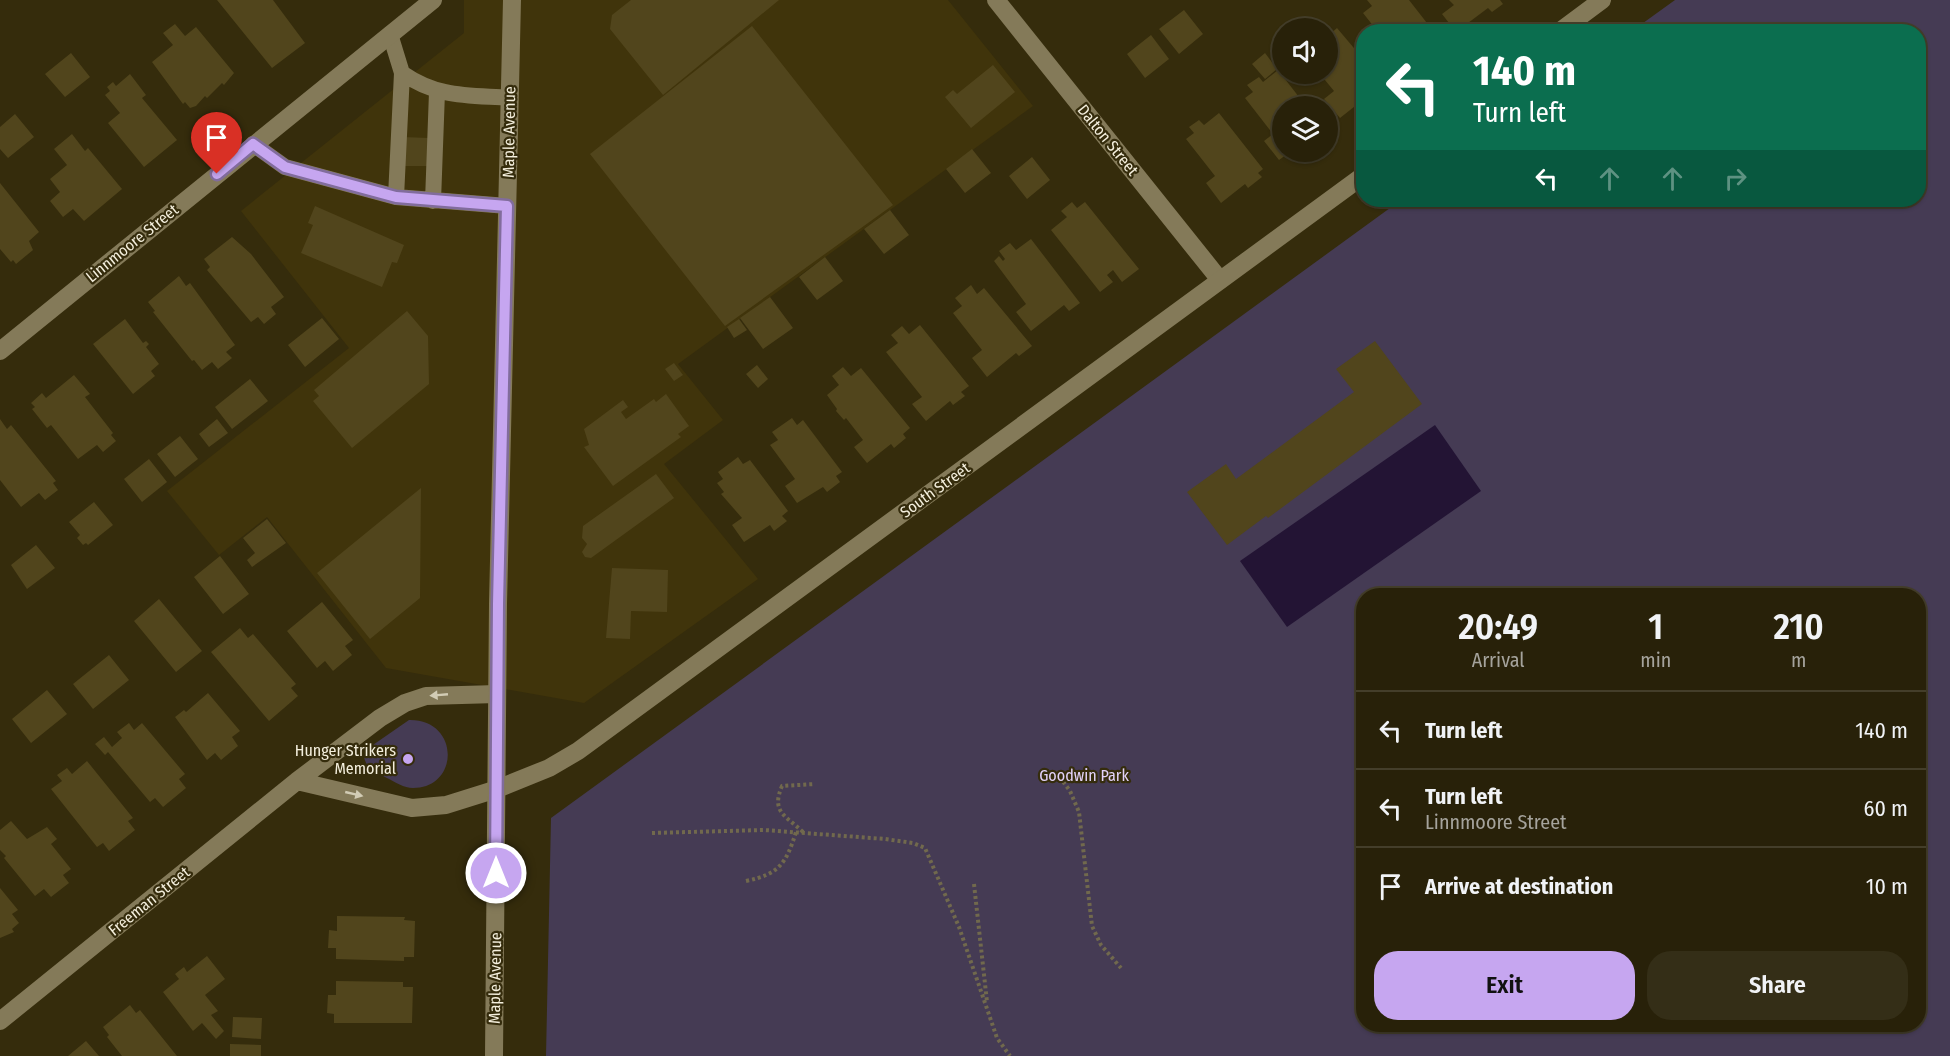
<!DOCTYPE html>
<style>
:root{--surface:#282109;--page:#342e17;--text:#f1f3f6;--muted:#a5a39c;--line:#443e2a;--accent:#c6a6f0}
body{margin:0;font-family:"Fira Sans Condensed",sans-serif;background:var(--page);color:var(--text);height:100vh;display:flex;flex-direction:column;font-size:22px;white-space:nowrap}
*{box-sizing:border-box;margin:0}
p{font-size:20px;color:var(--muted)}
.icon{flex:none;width:33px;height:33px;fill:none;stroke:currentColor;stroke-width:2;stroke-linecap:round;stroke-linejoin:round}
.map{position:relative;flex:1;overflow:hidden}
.sheet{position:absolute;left:1356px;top:588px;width:570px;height:444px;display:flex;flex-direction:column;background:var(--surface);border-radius:24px;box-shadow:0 2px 4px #0004,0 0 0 2px var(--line)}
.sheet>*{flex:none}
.guide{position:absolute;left:1356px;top:24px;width:570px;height:183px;border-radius:24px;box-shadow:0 2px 4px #0004,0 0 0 2px var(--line);background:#0b6e4f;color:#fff;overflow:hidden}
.tools{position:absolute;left:1272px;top:18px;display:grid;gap:12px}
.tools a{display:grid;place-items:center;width:66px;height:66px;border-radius:50%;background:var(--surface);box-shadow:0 2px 4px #0004,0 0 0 2px var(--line);font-size:30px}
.pin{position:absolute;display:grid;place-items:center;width:51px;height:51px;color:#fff;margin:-62px -26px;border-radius:50% 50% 50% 0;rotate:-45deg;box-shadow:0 0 6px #0007}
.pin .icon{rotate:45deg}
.me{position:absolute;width:66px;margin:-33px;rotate:0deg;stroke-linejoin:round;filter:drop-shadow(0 0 4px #0008)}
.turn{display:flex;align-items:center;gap:21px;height:126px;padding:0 18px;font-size:27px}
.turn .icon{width:78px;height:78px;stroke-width:2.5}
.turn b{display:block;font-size:42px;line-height:51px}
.lanes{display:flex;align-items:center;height:57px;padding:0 18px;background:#0003;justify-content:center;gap:30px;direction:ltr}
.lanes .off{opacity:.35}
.eta{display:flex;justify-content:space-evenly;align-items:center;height:102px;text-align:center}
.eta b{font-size:36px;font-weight:600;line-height:42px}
.button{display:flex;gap:12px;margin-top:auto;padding:12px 18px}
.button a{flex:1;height:69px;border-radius:24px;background:var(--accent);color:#111;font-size:24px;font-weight:600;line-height:69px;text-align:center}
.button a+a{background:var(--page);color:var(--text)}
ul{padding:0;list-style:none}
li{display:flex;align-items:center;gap:18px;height:78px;padding:0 18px;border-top:2px solid var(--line)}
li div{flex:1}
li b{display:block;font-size:22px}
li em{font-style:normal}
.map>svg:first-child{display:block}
.built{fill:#40340b}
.green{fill:#453b54;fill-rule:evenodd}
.water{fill:#231434}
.building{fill:#51451c}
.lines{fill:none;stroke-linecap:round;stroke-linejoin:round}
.path{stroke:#71694d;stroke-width:4;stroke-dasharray:3 3;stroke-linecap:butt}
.service{stroke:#847a59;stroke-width:16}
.minor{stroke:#847a59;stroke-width:18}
.tertiary{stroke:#847a59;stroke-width:18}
.secondary{stroke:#847a59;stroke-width:18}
.oneway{fill:#d2ccb5}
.route-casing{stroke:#816c9c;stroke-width:15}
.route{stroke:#c6a6f0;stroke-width:10}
.poi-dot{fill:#c6a6f0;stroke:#352c0c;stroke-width:2}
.labels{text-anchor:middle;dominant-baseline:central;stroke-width:4.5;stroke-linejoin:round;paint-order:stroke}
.street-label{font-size:16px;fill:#f4efdd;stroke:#352c0c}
.poi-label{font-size:16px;fill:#f4efdd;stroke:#352c0c;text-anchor:end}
.park-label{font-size:16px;fill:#e2d2f9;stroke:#352c0c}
</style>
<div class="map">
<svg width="1950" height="1056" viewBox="0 0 1950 1056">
<rect width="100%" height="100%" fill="#352c0c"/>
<path class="built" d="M 464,0 L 948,0 L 1033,106 L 678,364 L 723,420 L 664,464 L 758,579 L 584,703 L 386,668 L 267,517 L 219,555 L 167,491 L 349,348 L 241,211 L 464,33 Z"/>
<path class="green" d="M 1675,0 L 1950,0 L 1950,1056 L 546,1056 L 551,818 L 1401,200 L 1918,200 L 1918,32 L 1632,31 ZM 1364,596 L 1918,596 L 1918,1024 L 1364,1024 Z
M 409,720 C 460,719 460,788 413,788 C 404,788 395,782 387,778 C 376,772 367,770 364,757 L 370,747 Z"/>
<path class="water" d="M 1435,425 L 1481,491 L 1287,627 L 1240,561 Z"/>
<path class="building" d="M 217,0 L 273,0 L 305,43 L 272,68 Z
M 631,0 L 779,0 L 663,95 L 610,29 L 612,15 Z
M 1367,0 L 1409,0 L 1434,32 L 1378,32 L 1363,13 L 1372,6 Z
M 1449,0 L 1500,0 L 1503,4 L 1492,12 L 1488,8 L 1456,32 L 1442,14 L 1454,5 Z
M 1184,10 L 1203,34 L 1179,54 L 1159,29 Z
M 175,24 L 185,36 L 196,27 L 234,73 L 224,85 L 222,83 L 207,98 L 205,96 L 196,106 L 190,108 L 185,102 L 183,104 L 152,62 L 173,45 L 163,33 Z
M 752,26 L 893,205 L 725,326 L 590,154 Z
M 1337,28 L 1364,60 L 1364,99 L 1340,118 L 1324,99 L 1334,91 L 1320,74 L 1328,74 L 1328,36 Z
M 1151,35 L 1169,59 L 1145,78 L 1127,54 Z
M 71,53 L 90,77 L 65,97 L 45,74 Z
M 1265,53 L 1277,69 L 1265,79 L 1252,64 Z
M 993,65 L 1015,92 L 971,128 L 945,97 L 953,90 L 957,94 Z
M 1278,70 L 1306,106 L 1282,106 L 1282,152 L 1290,152 L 1279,160 L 1264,141 L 1273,134 L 1245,98 L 1253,92 L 1247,85 L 1259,77 L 1263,82 Z
M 130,74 L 146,95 L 142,98 L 177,140 L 144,167 L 108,123 L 120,113 L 105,95 L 110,91 L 107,87 L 113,82 L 116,86 Z
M 1219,113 L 1263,169 L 1258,173 L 1262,177 L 1248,188 L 1245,184 L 1221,203 L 1206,183 L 1215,176 L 1186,139 L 1194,133 L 1189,127 L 1199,120 L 1204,125 Z
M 15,114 L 34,137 L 8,158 L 0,149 L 0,127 Z
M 72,134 L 85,151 L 88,148 L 122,189 L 84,221 L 73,209 L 63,217 L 50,201 L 60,192 L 50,179 L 67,165 L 54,149 Z
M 402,137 L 429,138 L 429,166 L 401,166 Z
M 972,149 L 991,173 L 965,193 L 946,169 Z
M 1032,157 L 1050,180 L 1027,199 L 1009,176 Z
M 0,183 L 39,232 L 29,241 L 33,250 L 16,264 L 13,260 L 11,262 L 0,249 Z
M 1072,202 L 1077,208 L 1085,202 L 1139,269 L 1122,282 L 1113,270 L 1107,275 L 1113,282 L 1100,292 L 1051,230 L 1067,217 L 1061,211 Z
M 315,206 L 404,245 L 397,263 L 392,262 L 382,287 L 301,253 L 313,225 L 308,223 Z
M 890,210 L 909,235 L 884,254 L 864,229 Z
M 232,237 L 251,254 L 284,297 L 271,307 L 276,314 L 264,324 L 258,317 L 251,322 L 207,270 L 210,267 L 204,259 Z
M 1031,239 L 1080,303 L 1069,311 L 1064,305 L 1031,331 L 1016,312 L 1026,304 L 994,261 L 999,256 L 1003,261 L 1005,259 L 999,251 L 1010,243 L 1016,250 Z
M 825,257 L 843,281 L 817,300 L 799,277 Z
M 179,276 L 186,286 L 190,283 L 235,345 L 226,352 L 232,358 L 218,369 L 212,362 L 202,370 L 194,360 L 192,361 L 153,312 L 155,311 L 148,302 Z
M 971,285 L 977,294 L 984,288 L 1032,346 L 1019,356 L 1016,353 L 987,377 L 972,358 L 982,350 L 953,313 L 962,306 L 955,298 Z
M 770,297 L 793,328 L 763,349 L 740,318 Z
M 407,311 L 428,336 L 429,384 L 352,448 L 313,401 L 319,396 L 314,390 Z
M 322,318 L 339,339 L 305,367 L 288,345 Z
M 125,319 L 143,343 L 146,341 L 149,344 L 146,347 L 159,364 L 151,371 L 155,376 L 133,394 L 93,344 Z
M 739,319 L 747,330 L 734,338 L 727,327 Z
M 920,325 L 969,386 L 961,392 L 965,396 L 953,405 L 950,401 L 926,421 L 912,404 L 922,397 L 886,352 L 898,343 L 891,335 L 902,326 L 909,334 Z
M 1375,341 L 1422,404 L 1268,518 L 1266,516 L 1227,545 L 1187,492 L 1226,464 L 1236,479 L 1354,392 L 1336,369 Z
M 674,363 L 683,375 L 674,381 L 665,369 Z
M 757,365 L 768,379 L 758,388 L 746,374 Z
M 843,367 L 851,376 L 861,368 L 910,428 L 903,434 L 906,438 L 894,448 L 891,444 L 867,463 L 854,447 L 863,440 L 846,418 L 844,420 L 836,411 L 837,409 L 827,395 L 839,385 L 832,376 Z
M 74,375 L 90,394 L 85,397 L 113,433 L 111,435 L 116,441 L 103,452 L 97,445 L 78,459 L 51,425 L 47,428 L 32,409 L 35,407 L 31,403 L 42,393 L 46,398 Z
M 250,379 L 268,401 L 232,429 L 215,407 Z
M 666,394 L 689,426 L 678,434 L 681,437 L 613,486 L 584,447 L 589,445 L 584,429 L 623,400 L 628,407 L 621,412 L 626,419 L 654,399 L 656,402 Z
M 792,418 L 797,425 L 803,420 L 842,472 L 836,476 L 840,482 L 827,492 L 823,487 L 797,503 L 785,486 L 795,479 L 770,445 L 778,440 L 772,432 Z
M 0,419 L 7,429 L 11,425 L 56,481 L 53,483 L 58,490 L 45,500 L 39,493 L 21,507 L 0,480 Z
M 217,419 L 228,433 L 209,447 L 199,434 Z
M 180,436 L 198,459 L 175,477 L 157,454 Z
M 738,457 L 743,464 L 750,460 L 788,511 L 782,516 L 787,521 L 774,531 L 770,525 L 744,542 L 732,525 L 742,518 L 721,494 L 724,492 L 717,483 L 723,479 L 718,472 Z
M 149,459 L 167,482 L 142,502 L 124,479 Z
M 656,474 L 674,498 L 591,558 L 585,557 L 582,552 L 587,544 L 582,538 L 583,526 Z
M 421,488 L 420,598 L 370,639 L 317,573 Z
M 94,502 L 113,525 L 88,545 L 86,543 L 83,545 L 77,538 L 80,535 L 69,522 Z
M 267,519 L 286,543 L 252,567 L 247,560 L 255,553 L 243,538 Z
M 36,545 L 55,568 L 27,589 L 11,565 Z
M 220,556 L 249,594 L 223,614 L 194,577 Z
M 612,568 L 668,570 L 667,612 L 631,611 L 630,639 L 606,638 Z
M 159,599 L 202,651 L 176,672 L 134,621 Z
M 322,602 L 353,640 L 345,646 L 352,655 L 333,671 L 325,661 L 317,668 L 287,631 Z
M 240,628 L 248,638 L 253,634 L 296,684 L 291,688 L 298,696 L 269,721 L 211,652 Z
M 109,655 L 129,680 L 93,709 L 73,684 Z
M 47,690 L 67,714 L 31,743 L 12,719 Z
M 208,693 L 240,731 L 232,737 L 238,746 L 221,760 L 215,753 L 207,760 L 175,717 L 184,710 L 186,712 Z
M 129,723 L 134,730 L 142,723 L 185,774 L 179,779 L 186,788 L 163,807 L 155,798 L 150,802 L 108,752 L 105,755 L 95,744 L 104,737 L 112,747 L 122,738 L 117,732 Z
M 87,761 L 133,818 L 128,821 L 135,830 L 109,851 L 103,843 L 97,847 L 51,789 L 62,781 L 57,775 L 67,768 L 72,774 Z
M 11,821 L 27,839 L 47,827 L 57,839 L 51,844 L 71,869 L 63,875 L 69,883 L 51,897 L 44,889 L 35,896 L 4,858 L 6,856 L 0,850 L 0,830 Z
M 0,888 L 18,910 L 12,914 L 19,923 L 12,929 L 14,932 L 0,938 Z
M 337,916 L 405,917 L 404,920 L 415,921 L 414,957 L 404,957 L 404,961 L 336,959 L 336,948 L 328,948 L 329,930 L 337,931 Z
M 207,956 L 225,979 L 205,995 L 218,1011 L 211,1015 L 224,1031 L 216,1039 L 202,1023 L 193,1031 L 163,992 L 179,979 L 175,974 L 184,967 L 187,972 Z
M 336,981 L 403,982 L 403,987 L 413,987 L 412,1023 L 334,1023 L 334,1014 L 327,1013 L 328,995 L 336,995 Z
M 130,1005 L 136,1013 L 140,1010 L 177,1056 L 122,1056 L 107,1037 L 109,1035 L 103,1027 Z
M 233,1017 L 262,1018 L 261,1039 L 232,1037 Z
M 86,1041 L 99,1056 L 68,1056 Z
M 230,1044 L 261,1045 L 261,1056 L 230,1056 Z"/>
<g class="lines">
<path class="path" d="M 1056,772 L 1070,791 L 1079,812 L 1092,926 L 1101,945 L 1121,968
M 803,832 C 785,815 771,812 782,786 L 815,784
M 652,833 L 764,830 L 885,839 L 913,843 L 925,848 L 959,927 L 997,1038 L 1010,1056
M 746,881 C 779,874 786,864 796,832
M 974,884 L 987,1002"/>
<path class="service" d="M 390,34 L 402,73 L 396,197
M 402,73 C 438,98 468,95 509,98
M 253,144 L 285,167 L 396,197 L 507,206
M 433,201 L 437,92"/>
<path class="minor" d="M 996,0 L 1220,280
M 0,351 L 433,0
M 297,781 L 412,808 L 446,805 L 497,789
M 0,1021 L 297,781 L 380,718 L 405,703 L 426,696 L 497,694"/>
<path class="tertiary" d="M 1559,32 L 1602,0
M 497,789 L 549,768 L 578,751 L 1364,175"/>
<path class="secondary" d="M 494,1056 L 498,604 L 512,0"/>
</g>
<defs><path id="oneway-solid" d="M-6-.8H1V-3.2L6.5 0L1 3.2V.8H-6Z" transform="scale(1.5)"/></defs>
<g class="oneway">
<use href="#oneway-solid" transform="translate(439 695) rotate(175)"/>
<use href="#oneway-solid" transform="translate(354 794) rotate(13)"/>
</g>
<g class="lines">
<defs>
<path id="route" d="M 217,174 L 253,144 L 285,167 L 396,197 L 507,206 L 498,604 L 496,873"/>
</defs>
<use href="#route" class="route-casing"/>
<use href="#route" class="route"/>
</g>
<circle class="poi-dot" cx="408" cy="759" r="6"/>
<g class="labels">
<g class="street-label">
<text transform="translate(509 132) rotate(-89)">Maple Avenue</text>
<text transform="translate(1108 140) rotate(51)">Dalton Street</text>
<text transform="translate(132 243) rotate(-39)">Linnmoore Street</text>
<text transform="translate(935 490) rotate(-36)">South Street</text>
<text transform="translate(149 901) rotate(-39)">Freeman Street</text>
<text transform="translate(495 978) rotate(-89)">Maple Avenue</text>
</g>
<g class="poi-label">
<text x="396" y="750">Hunger Strikers<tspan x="396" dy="18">Memorial</tspan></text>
</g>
<g class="park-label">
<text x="1084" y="775">Goodwin Park</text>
</g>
</g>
</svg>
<div class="tools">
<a><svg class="icon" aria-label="sound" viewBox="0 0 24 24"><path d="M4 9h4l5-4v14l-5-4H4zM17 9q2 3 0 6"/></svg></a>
<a><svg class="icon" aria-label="layers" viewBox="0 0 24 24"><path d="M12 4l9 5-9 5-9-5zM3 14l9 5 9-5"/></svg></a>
</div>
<div class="pin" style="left:217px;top:174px;background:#d93025"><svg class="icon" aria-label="arrive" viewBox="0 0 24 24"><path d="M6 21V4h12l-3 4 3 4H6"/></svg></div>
<svg class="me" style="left:496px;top:873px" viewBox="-20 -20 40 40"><circle r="17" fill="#c6a6f0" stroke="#fff" stroke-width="3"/><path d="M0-11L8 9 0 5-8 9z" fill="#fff"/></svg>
<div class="guide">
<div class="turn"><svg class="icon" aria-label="left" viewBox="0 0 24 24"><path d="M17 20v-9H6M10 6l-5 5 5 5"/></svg><div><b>140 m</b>Turn left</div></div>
<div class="lanes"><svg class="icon" aria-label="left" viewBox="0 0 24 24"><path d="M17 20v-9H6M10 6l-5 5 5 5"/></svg><svg class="icon off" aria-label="ahead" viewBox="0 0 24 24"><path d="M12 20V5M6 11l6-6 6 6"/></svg><svg class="icon off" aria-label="ahead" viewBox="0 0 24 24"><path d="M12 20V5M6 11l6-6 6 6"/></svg><svg class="icon off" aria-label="right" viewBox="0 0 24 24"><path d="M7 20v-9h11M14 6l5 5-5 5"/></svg></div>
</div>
<section class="sheet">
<div class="eta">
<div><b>20:49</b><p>Arrival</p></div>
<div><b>1</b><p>min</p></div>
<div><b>210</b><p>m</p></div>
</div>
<ul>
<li><svg class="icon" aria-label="left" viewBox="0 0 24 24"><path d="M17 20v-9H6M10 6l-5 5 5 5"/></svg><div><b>Turn left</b></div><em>140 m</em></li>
<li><svg class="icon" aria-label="left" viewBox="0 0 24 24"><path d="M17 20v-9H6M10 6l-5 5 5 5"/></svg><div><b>Turn left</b><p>Linnmoore Street</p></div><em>60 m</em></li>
<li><svg class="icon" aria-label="arrive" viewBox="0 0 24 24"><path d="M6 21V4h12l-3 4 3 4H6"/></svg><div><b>Arrive at destination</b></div><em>10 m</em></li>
</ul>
<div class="button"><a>Exit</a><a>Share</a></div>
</section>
</div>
